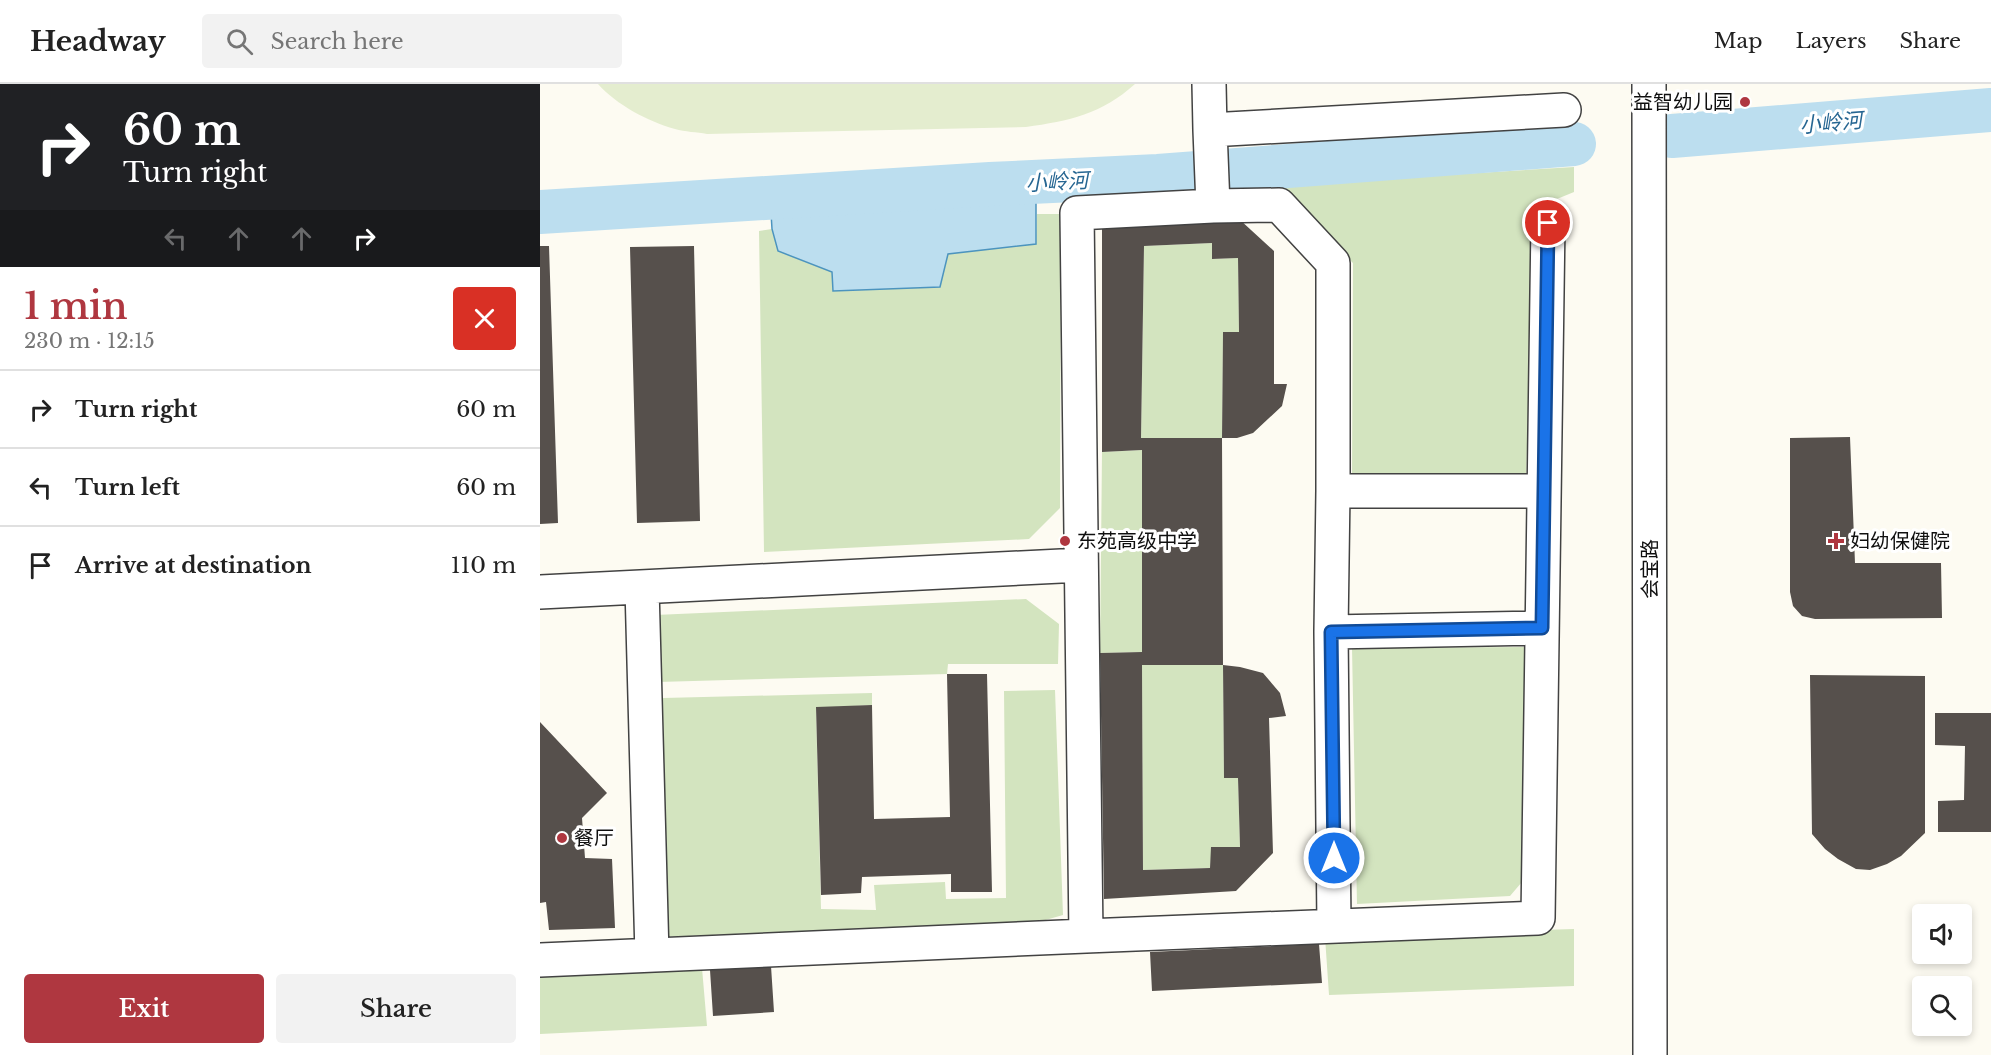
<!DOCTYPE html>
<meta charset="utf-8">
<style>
:root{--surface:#fff;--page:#f2f2f2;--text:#222;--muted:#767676;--line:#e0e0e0;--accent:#af3740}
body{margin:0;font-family:"Libre Baskerville","Noto Sans SC",serif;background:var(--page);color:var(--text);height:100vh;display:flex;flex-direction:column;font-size:22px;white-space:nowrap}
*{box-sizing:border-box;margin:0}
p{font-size:20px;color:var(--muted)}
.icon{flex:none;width:33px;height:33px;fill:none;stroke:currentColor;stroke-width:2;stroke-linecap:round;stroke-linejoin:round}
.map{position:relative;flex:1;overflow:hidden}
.drawer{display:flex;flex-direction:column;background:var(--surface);width:540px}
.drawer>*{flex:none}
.hud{background:#202124;color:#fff;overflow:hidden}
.controls{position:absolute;left:1372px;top:820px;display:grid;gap:12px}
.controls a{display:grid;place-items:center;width:60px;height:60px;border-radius:6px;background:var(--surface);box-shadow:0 3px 9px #0003;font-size:30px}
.pin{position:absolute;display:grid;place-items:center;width:51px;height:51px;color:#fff;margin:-26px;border:3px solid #fff;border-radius:50%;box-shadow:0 2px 6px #0007}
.me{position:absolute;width:66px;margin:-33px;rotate:0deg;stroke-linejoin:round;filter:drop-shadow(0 0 4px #0008)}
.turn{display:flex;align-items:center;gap:21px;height:126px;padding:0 24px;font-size:27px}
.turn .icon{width:78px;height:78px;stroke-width:2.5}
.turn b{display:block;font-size:42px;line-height:51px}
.lanes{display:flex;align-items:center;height:57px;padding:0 24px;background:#0003;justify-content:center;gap:30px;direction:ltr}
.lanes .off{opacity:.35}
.round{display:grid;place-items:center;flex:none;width:63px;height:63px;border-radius:6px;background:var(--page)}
.headline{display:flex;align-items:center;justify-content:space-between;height:102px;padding:0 24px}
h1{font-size:36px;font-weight:600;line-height:45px;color:var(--accent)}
.button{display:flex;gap:12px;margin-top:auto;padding:12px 24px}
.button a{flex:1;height:69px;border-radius:6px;background:var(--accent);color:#fff;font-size:24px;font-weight:600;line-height:69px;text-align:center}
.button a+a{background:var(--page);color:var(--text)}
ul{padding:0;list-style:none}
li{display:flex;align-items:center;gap:18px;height:78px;padding:0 24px;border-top:2px solid var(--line)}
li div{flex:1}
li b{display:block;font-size:22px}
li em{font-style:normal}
header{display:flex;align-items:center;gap:36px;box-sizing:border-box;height:84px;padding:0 30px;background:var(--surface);border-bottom:2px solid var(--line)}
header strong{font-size:28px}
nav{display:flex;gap:33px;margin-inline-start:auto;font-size:21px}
.search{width:420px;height:54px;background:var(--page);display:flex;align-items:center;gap:15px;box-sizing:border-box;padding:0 21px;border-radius:6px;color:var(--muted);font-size:22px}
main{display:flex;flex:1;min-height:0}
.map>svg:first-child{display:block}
.green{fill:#d3e4bf}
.pitch{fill:#e4edcf}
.water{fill:#bcdeef;stroke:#4c94be;stroke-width:1.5}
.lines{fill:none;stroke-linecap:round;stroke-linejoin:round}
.river{stroke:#bcdeef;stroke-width:44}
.building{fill:#56504c}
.minor-casing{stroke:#424242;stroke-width:36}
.minor{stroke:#fff;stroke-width:33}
.route-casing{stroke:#114b97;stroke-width:15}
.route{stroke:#1a73e8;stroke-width:10}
.poi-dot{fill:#af3740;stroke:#fff;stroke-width:2}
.labels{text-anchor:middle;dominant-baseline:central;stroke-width:6;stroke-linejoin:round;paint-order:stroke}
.poi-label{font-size:20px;fill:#0f0f0f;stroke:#fff;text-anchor:start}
.street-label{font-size:20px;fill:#0f0f0f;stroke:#fff}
.water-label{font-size:21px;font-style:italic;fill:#266692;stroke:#fff}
</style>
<header>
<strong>Headway</strong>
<div class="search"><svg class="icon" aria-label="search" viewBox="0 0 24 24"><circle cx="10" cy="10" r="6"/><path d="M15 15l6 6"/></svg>Search here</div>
<nav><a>Map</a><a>Layers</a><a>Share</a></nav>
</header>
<main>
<section class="drawer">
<div class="hud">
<div class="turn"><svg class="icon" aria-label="right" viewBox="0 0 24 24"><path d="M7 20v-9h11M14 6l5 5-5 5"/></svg><div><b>60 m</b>Turn right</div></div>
<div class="lanes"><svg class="icon off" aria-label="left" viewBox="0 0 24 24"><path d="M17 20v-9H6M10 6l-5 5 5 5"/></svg><svg class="icon off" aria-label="ahead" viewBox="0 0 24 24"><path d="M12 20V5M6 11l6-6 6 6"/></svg><svg class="icon off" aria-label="ahead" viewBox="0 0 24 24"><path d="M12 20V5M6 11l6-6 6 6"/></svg><svg class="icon" aria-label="right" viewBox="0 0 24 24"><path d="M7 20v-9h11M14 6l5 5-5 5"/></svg></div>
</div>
<div class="headline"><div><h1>1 min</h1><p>230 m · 12:15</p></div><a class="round" style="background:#d93025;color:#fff"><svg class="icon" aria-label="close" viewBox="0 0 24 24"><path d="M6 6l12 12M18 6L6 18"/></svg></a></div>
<ul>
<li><svg class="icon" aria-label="right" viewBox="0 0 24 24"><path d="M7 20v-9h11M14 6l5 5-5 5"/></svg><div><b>Turn right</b></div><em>60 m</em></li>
<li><svg class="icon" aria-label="left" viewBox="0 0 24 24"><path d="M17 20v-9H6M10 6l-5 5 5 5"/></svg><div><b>Turn left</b></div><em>60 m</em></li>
<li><svg class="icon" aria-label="arrive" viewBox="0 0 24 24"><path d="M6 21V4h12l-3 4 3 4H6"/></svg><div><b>Arrive at destination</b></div><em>110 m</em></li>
</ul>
<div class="button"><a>Exit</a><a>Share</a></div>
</section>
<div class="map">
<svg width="1451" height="971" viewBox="0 0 1451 971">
<rect width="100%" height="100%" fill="#fdfbf2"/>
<path class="green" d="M 1034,83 L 1034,108 L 995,124 L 986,392 L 812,394 L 813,179 L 744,112 L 681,105 Z
M 497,130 L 521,130 L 520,424 L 489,455 L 224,468 L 219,147 L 232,145 L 238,167 L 292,188 L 293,207 L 400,203 L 408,170 L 496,160 Z
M 672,159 L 672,175 L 698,174 L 699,248 L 683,248 L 682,354 L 601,354 L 604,162 Z
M 602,366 L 602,568 L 560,569 L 562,368 Z
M 486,515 L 519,540 L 518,580 L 408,580 L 407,590 L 118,598 L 115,531 Z
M 985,563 L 988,791 L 970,812 L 817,820 L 812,564 Z
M 602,581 L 683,581 L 684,694 L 698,694 L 700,763 L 672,763 L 670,784 L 603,786 Z
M 515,606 L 523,831 L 502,837 L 125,853 L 123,614 L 332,609 L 332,621 L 276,624 L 281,825 L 336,826 L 334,801 L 405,798 L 406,815 L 466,814 L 464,607 Z
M 1034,845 L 1034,902 L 789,911 L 785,853 Z
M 162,884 L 167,942 L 0,950 L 0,892 Z"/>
<path class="pitch" d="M 58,0 L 595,0 C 562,30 529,37 486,43 L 167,50 C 157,48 145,48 135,45 C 107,37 77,21 58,0 Z"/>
<path class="water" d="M 496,98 L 496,160 L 408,170 L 400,203 L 293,207 L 292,188 L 238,167 L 232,145 L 230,113 Z"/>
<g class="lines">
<path class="river" d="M 1132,52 L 1451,26
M 0,128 L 450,100 L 618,92 L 1034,60"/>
</g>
<path class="building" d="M 699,135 L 734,167 L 734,300 L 747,300 L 742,322 L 713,349 L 697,354 L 682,354 L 683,248 L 699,248 L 698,174 L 672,175 L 672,159 L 604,162 L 601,354 L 682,354 L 683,581 L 602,581 L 603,786 L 670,784 L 671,763 L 700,763 L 698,694 L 684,694 L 683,581 L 700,583 L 723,589 L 740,609 L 746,632 L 729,634 L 733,769 L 696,807 L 564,815 L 560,569 L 602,568 L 602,366 L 562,368 L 562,140 Z
M 0,162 L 9,162 L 18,439 L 0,440 Z
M 154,162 L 160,437 L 97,439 L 90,163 Z
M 1310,353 L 1315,479 L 1401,479 L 1402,534 L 1275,535 L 1262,532 L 1253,522 L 1250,508 L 1250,354 Z
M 407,590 L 447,590 L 452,808 L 411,808 L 411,790 L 322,793 L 321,809 L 281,811 L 276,623 L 332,621 L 334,735 L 410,733 Z
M 1270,591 L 1385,592 L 1385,749 L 1361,772 L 1347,780 L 1330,786 L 1316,785 L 1298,775 L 1285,765 L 1272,750 Z
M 1395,629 L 1451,629 L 1451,748 L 1398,748 L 1398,717 L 1424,716 L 1425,662 L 1395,661 Z
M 0,638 L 67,709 L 42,734 L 45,774 L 72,775 L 75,844 L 9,846 L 6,818 L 0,819 Z
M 779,860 L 782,899 L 612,907 L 610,868 Z
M 231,882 L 234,928 L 173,932 L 170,886 Z"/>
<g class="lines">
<defs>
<path id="minor" d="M 669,0 L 670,46 L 1024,26
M 1109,0 L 1110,971
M 670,46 L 673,122
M 793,407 L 791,548 L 794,842
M 1004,407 L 793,407 L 793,179 L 739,121 L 673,122 L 537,129 L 546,852 L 998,834 L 1008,139
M 102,504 L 112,871
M 0,508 L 541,481
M 791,548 L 1002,544
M 0,876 L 546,852"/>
</defs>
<use href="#minor" class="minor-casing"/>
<use href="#minor" class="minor"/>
</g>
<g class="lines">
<defs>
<path id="route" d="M 794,774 L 791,548 L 1002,544 L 1008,139"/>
</defs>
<use href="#route" class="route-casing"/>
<use href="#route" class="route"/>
</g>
<g class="poi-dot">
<circle cx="1205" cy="18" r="6"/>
<circle cx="525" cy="457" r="6"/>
<path d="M1293 448h6v6h6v6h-6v6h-6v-6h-6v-6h6z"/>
<circle cx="22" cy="754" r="6"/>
</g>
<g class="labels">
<g class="poi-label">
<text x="1193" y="18" text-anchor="end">益智幼儿园</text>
<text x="537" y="457">东苑高级中学</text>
<text x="1310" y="457">妇幼保健院</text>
<text x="34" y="754">餐厅</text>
</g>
<g class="street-label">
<text transform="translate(1110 485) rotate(-90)">会宝路</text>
</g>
<g class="water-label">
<text transform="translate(1291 39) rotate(-5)">小岭河</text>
<text transform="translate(517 98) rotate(-3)">小岭河</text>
</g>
</g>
</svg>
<div class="controls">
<a><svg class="icon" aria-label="sound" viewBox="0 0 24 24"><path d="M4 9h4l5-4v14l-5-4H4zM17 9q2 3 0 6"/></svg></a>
<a><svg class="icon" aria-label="search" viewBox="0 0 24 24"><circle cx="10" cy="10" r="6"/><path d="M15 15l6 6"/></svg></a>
</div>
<div class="pin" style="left:1008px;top:139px;background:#d93025"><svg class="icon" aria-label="arrive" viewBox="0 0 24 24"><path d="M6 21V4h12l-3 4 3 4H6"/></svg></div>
<svg class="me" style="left:794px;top:774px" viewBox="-20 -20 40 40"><circle r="17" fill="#1a73e8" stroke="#fff" stroke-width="3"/><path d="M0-11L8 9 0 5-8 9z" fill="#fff"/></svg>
</div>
</main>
